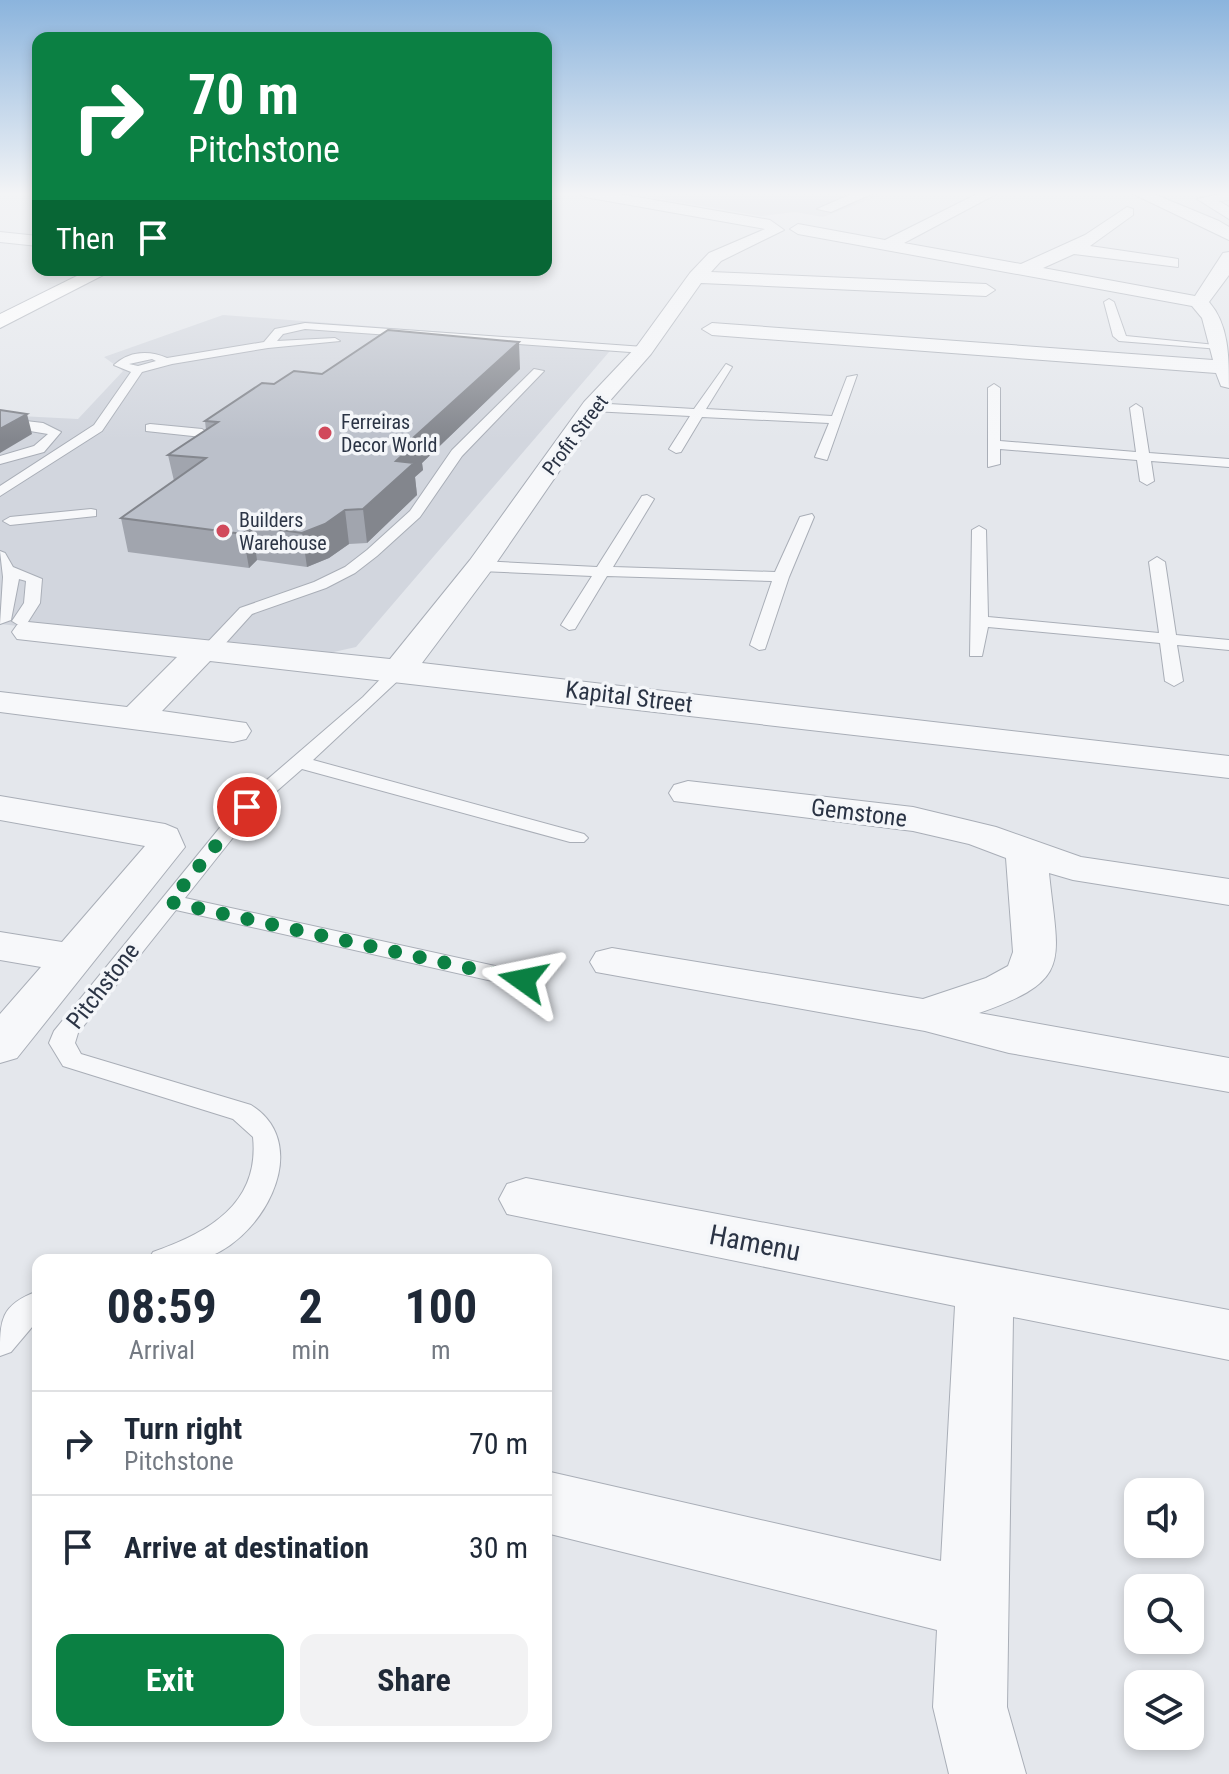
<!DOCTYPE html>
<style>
:root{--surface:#fff;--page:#f2f2f3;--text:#1f2937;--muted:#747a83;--line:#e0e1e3;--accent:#0b8043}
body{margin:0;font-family:"Roboto Condensed",sans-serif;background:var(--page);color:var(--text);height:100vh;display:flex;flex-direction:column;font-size:30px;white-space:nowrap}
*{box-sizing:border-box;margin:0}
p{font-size:26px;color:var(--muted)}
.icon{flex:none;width:44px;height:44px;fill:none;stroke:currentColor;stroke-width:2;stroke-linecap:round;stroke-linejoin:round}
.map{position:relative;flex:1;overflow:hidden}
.side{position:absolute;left:32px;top:1254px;width:520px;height:488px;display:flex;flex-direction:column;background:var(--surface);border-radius:16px;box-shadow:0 4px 12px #0003}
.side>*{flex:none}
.guide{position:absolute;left:32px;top:32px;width:520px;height:244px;border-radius:16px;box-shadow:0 4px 12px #0003;background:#0b8043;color:#fff;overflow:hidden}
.fabs{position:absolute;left:1124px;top:1478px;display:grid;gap:16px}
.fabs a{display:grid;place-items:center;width:80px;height:80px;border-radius:16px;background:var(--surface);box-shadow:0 4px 12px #0003;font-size:40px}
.pin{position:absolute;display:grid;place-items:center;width:68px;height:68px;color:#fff;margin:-34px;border:4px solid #fff;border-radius:50%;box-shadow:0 2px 8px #0007}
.me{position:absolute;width:88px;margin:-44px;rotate:282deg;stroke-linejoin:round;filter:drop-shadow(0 0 6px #0008)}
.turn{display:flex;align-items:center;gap:28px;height:168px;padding:0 24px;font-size:36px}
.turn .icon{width:104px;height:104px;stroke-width:2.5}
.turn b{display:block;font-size:56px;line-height:68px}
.then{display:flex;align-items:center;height:76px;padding:0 24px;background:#0003;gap:16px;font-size:30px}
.eta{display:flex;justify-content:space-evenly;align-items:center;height:136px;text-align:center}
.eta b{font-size:48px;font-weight:700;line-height:56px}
.action{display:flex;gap:16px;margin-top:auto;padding:16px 24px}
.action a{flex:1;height:92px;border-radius:16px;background:var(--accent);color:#fff;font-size:32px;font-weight:700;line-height:92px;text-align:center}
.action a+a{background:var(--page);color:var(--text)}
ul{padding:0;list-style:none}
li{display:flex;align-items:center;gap:24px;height:104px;padding:0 24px;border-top:2px solid var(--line)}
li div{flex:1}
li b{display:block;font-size:30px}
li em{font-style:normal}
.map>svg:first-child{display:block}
.built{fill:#d2d6de}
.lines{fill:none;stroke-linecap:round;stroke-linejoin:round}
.service-casing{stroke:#a9aeb7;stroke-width:2}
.minor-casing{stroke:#a9aeb7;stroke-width:2}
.secondary-casing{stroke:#a9aeb7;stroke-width:2}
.service{fill:#f7f8fa;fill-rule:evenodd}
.minor{fill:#f7f8fa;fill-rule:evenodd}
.secondary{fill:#fff;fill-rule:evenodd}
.wall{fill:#a1a5ae}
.shaded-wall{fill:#83868d}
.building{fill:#bbc0ca;stroke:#83868d;stroke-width:2}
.route{stroke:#0b8043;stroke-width:14;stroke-dasharray:0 25.2}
.poi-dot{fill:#d1495b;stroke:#f4f6f9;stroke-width:3}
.labels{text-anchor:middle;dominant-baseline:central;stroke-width:7;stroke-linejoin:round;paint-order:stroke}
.far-poi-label{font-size:20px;fill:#2b3445;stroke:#f4f6f9;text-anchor:start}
.far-street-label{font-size:20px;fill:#2b3445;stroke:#f4f6f9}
.street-label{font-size:24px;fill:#2b3445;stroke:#f4f6f9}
.near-street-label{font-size:28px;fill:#2b3445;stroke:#f4f6f9}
</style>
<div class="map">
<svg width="1229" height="1774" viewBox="0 0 1229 1774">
<rect width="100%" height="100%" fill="#e4e7ec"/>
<path class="built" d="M 621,192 L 889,192 L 823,217 L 795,212 L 761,216 Z
M 223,315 L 615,345 L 356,647 L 307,658 L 0,624 L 0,415 L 78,419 L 123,371 L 104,357 Z"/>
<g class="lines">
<defs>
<path id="service" d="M 1109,299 L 1114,302 L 1126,336 L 1226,346 L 1220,349 L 1119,341 L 1113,336 L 1104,302 Z
M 305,323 L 644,347 L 650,350 L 644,353 L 305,329 L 283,334 L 277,341 L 335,338 L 340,341 L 268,348 L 172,364 L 142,372 L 102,431 L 0,496 L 0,486 L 94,425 L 131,372 L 114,365 C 129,351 149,350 167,358 L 264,342 L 275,329 ZM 152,359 L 156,361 L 138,366 L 129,364 Z
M 726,364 L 732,367 L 706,409 L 832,416 L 847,377 L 857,375 L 827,460 L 815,457 L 829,423 L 702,417 L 681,452 L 676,453 L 669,449 L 690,416 L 592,411 L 586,407 L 592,403 L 694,409 Z
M 534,369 L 544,371 L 462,456 L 420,517 L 377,556 L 355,573 L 326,588 L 252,614 L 215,655 L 203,655 L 203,647 L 240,608 L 314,582 L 345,567 L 367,550 L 410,511 L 452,450 Z
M 994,384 L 1000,388 L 1000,441 L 1136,452 L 1130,408 L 1136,404 L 1142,408 L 1149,453 L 1229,459 L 1229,467 L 1151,461 L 1154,481 L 1147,485 L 1140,481 L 1137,460 L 1000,449 L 1000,464 L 988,467 L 988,388 Z
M 0,418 L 43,423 L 61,432 L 44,452 L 0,464 L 0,456 L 34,446 L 48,434 L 0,426 Z
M 150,424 L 202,429 L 208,433 L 202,437 L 146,431 L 146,425 Z
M 647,495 L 654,499 L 613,567 L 775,572 L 800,517 L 812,514 L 814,517 L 789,577 L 765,649 L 759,650 L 750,645 L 772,581 L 607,576 L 575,629 L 569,630 L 561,625 L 592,576 L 480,571 L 472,566 L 480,561 L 597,567 L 642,496 Z
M 91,509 L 96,510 L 96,516 L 10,525 L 3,521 L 10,517 Z
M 979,526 L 986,530 L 988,617 L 1159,633 L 1149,562 L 1157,557 L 1165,562 L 1176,635 L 1229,640 L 1229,650 L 1177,645 L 1183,681 L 1174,686 L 1165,681 L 1160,643 L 988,627 L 982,656 L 970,656 L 972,530 Z
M 0,551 L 5,553 L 13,567 L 42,579 L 40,603 L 26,625 L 20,626 L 12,621 L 24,603 L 26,581 L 19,579 L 11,620 L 0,624 L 3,577 Z
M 399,665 L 408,670 L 405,674 L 313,760 L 584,834 L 588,838 L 584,842 L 570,842 L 302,769 L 254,811 L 185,898 L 523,972 L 535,980 L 523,988 L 176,910 L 78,1033 L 75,1043 L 81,1054 L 251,1105 C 317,1146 259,1247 198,1260 C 183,1263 164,1260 148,1260 L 153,1252 C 208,1233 260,1204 253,1137 L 233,1119 L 63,1066 L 49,1043 L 54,1031 L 240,803 L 363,697 L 393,666 Z
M 38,1291 L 38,1320 L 11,1352 L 0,1356 C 0,1320 0,1305 38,1291 Z"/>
<path id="minor" d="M 577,192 L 608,192 L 770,220 L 784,230 L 721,261 L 711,272 L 986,284 L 995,290 L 986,296 L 701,283 L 651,354 L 600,412 L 490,572 L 422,663 L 1229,756 L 1229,778 L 210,661 L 162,711 L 246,723 L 251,731 L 246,739 L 233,742 L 0,712 L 0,692 L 127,707 L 177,657 L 17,639 L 12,632 L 17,625 L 28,622 L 390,659 L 470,560 L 584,402 L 637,346 L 690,273 L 709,253 L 765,229 L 585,197 Z
M 856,192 L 876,192 L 831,212 L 817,209 Z
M 981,192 L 1000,192 L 904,243 L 1021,264 L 1085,235 L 1127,207 L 1133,209 L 1133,215 L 1090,246 L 1172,258 L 1178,259 L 1178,267 L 1074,254 L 1043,268 L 1195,296 L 1223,253 L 1229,252 L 1229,275 L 1209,302 C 1229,325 1229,357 1229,388 L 1221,386 L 1216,373 L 712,335 L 702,329 L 712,323 L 1213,360 L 1202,318 L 1192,306 L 798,234 L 790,229 L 798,224 L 885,240 Z
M 1129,192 L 1149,192 L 1219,221 L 1229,227 L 1229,240 Z
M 1229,192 L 1229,200 L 1219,201 L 1229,207 L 1229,219 L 1197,199 Z
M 0,232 L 38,236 L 38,246 L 0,242 Z
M 688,781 L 913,807 L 996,827 L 1081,857 L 1229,879 L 1229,905 L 1073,880 L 1049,873 C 1058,962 1074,980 979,1013 L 1229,1058 L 1229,1092 L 1009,1053 L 925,1031 L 596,972 L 590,962 L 596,952 L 612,948 L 923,999 L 986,978 L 1008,966 L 1013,952 L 1006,858 L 969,844 L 913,831 L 674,801 L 669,793 L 674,785 Z
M 0,796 L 165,824 L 177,829 L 185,847 L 17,1058 L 0,1063 L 0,1014 L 41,967 L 0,960 L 0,932 L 62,942 L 145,846 L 0,820 Z
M 526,1178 L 1229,1310 L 1229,1360 L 1013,1317 L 1007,1707 L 1026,1774 L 949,1774 L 933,1707 L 937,1630 L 546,1533 L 546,1471 L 941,1561 L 955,1306 L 507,1214 L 499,1199 L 507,1184 Z"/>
<path id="secondary" d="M 89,270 L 113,270 L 0,328 L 0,314 Z"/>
</defs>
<use href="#service" class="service-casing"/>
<use href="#minor" class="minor-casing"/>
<use href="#secondary" class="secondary-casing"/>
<use href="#service" class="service"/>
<use href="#minor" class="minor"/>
<use href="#secondary" class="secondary"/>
</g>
<path class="wall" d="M 520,369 L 422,463 L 423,470 L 415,477 L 417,495 L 367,543 L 349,544 L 329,558 L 307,567 L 257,560 L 249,568 L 128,552 L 121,518 L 174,481 L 168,455 L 206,430 L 205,421 L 274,384 L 322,374 Z"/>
<path class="shaded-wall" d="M 519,342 L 520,369 L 422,463 L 423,470 L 415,477 L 417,495 L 367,543 L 363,509 L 413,438 Z
M 27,414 L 32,434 L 0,453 L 0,429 Z
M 345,510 L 349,544 L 329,558 L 307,567 L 302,533 Z
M 252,526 L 257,560 L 249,568 L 243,534 Z"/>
<path class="building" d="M 388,330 L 519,342 L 413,438 L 420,439 L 396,461 L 414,463 L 363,509 L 345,510 L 325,524 L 302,533 L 252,526 L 243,534 L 121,518 L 206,458 L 168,455 L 218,422 L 205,421 L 262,383 L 274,384 L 294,371 L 322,374 Z
M 0,410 L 27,414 L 0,429 Z"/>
<linearGradient id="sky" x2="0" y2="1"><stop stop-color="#8bb4dd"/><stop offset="0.44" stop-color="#f3f4f6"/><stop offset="1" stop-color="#f3f4f6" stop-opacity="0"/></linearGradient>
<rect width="1229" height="440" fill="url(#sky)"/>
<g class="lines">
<path class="route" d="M 247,807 L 170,902 L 523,980"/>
</g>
<g class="poi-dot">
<circle cx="325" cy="433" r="8"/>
<circle cx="223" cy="531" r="8"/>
</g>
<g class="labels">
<g class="far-poi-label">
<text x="341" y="422">Ferreiras<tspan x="341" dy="23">Decor World</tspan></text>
<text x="239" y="520">Builders<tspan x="239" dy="23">Warehouse</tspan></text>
</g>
<g class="far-street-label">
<text transform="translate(575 435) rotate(-53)">Profit Street</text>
</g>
<g class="street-label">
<text transform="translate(629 697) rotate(7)">Kapital Street</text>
<text transform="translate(859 813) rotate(7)">Gemstone</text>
<text transform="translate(103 986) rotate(-52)">Pitchstone</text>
</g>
<g class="near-street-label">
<text transform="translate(755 1243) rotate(11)">Hamenu</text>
</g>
</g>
</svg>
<div class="fabs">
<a><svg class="icon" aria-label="sound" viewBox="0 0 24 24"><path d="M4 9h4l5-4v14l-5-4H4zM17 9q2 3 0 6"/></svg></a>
<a><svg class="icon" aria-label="search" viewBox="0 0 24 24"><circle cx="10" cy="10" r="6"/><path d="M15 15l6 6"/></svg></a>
<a><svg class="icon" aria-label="layers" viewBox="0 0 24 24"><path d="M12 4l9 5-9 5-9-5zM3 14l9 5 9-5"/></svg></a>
</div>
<div class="pin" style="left:247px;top:807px;background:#d93025"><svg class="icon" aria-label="arrive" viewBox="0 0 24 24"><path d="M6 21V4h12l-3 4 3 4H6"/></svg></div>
<svg class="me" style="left:523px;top:980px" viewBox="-20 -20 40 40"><path d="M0-17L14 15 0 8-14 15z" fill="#0b8043" stroke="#fff" stroke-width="4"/></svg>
<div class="guide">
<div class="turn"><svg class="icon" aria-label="right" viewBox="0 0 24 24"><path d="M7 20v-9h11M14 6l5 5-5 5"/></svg><div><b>70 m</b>Pitchstone</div></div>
<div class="then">Then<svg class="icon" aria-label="arrive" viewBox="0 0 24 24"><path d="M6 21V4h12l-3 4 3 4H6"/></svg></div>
</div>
<section class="side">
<div class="eta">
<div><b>08:59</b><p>Arrival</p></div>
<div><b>2</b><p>min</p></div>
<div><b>100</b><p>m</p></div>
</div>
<ul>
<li><svg class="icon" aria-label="right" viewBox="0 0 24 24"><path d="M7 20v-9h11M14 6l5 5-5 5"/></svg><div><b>Turn right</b><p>Pitchstone</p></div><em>70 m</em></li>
<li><svg class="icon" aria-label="arrive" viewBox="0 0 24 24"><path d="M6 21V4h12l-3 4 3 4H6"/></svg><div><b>Arrive at destination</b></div><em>30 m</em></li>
</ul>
<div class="action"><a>Exit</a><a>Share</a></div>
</section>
</div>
